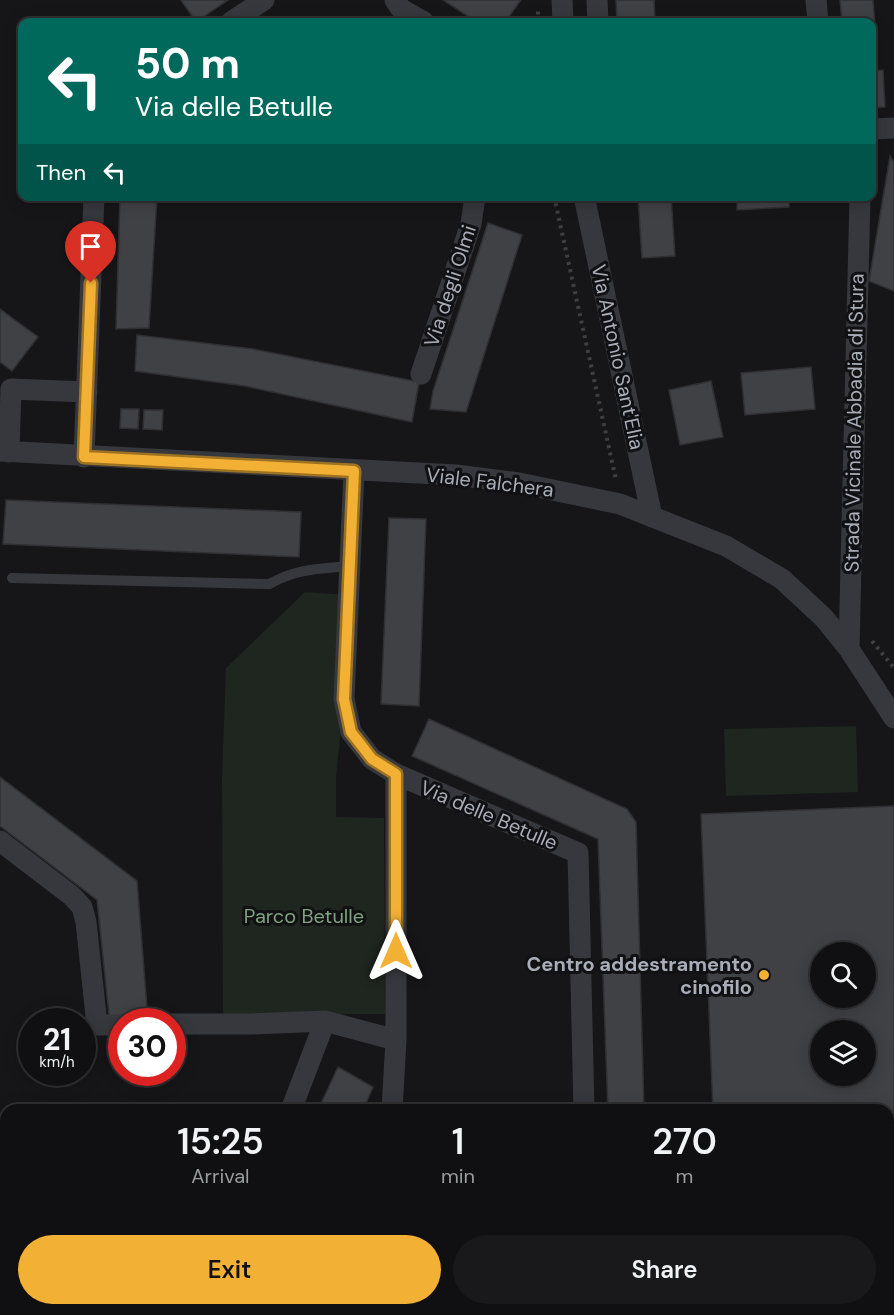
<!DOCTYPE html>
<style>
:root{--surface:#101012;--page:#19191b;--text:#f1f3f6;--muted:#9c9d9f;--line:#303032;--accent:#f2b134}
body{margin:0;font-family:"DM Sans",sans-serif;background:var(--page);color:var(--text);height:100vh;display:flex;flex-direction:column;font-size:22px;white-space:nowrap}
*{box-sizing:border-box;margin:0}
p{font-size:20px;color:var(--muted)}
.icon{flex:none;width:33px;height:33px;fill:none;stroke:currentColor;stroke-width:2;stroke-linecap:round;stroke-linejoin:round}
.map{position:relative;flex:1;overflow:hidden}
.side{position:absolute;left:0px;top:1104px;width:894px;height:212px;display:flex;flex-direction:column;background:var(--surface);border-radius:18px 18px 0 0;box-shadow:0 3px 15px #0003,0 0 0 2px var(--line)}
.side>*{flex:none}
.guide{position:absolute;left:18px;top:18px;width:858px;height:183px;border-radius:12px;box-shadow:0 3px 15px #0003,0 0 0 2px var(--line);background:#00695c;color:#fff;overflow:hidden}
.fabs{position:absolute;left:810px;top:942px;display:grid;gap:12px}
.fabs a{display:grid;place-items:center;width:66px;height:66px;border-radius:50%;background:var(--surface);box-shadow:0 3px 15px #0003,0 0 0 2px var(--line);font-size:30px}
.speed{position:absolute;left:18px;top:1008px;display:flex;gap:12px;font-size:30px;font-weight:700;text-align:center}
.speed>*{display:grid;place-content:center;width:78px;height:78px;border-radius:50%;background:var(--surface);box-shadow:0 3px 15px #0003,0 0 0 2px var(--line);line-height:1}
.speed small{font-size:15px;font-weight:400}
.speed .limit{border:9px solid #d22;background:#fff;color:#111}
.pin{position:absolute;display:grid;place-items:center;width:51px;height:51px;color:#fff;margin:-62px -26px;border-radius:50% 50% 50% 0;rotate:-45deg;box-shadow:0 0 6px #0007}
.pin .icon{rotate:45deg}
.me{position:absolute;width:66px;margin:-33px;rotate:0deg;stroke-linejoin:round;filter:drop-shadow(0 0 4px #0008)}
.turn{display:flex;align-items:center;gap:21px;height:126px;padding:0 18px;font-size:27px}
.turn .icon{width:78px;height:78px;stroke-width:2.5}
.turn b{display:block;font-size:42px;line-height:51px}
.then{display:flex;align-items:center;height:57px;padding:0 18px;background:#0003;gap:12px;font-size:22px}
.eta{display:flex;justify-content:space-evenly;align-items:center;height:102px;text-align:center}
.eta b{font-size:36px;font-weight:600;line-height:42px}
.cta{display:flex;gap:12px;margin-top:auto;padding:12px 18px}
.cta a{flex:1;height:69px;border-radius:36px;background:var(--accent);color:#111;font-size:24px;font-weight:600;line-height:69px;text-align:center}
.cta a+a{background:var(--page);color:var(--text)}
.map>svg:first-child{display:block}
.green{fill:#1e261f}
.building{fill:#404145;stroke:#303034;stroke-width:1.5;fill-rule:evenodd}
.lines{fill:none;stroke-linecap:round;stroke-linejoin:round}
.path{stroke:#3d3f44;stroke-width:4;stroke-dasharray:3 4.5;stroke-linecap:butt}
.service{stroke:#37383d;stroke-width:10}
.minor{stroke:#37383d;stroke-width:21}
.route-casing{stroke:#9d7322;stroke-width:15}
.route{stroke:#f2b134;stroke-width:10}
.poi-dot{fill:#f2b134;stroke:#111113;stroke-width:2}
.labels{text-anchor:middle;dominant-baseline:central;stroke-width:6;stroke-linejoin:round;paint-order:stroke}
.street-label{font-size:20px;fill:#a8adb8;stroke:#111113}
.park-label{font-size:20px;fill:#7fa381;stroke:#111113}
.poi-label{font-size:20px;font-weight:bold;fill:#a8adb8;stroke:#111113;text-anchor:end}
</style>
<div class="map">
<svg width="894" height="1315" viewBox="0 0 894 1315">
<rect width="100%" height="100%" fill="#161618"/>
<path class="green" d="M 305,592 L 348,595 L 344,699 L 336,777 L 336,817 L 384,818 L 385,1014 L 223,1015 L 222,778 L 226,668 Z
M 856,726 L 858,792 L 726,796 L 724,729 Z
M 657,1310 L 847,1310 L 844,1315 L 649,1315 Z"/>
<path class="building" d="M 181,0 L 228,0 L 196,22 Z
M 443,0 L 521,0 L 505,22 L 477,22 Z
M 616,0 L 654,0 L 655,22 L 617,22 Z
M 840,0 L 873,0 L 875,27 L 872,27 L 872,22 L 842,22 Z
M 790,17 L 791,22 L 749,22 L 749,20 Z
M 883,70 L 885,107 L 872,108 L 872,71 Z
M 890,156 L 894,162 L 894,291 L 869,281 Z
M 120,196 L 157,196 L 149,328 L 116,329 Z
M 638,196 L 671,196 L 675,256 L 642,258 Z
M 700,196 L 789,196 L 789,207 L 737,210 L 737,198 L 700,200 Z
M 488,223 L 522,235 L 466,412 L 430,409 L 433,391 Z
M 0,309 L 38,337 L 12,371 L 0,362 Z
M 137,335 L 253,349 L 419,382 L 412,422 L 245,386 L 135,371 Z
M 811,367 L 815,409 L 745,415 L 741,373 Z
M 711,381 L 723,437 L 680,445 L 669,390 Z
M 121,409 L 139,409 L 138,429 L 120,428 Z
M 144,410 L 163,410 L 162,430 L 143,429 Z
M 6,500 L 301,512 L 299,557 L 3,544 Z
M 389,518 L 426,519 L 419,706 L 381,704 Z
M 429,719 L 627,809 L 636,822 L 644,1110 L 608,1110 L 598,839 L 412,756 Z
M 0,777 L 137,881 L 148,1021 L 122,1022 L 110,1024 L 97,900 L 0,826 Z
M 894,806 L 894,1163 L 888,1164 L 888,1110 L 713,1110 L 701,814 ZM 820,952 L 866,952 L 866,998 L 820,998 ZM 820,1030 L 866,1030 L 866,1076 L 820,1076 Z
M 338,1067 L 373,1087 L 363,1110 L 318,1110 Z
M 779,1310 L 812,1310 L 809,1315 L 789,1315 Z"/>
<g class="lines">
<path class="path" d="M 538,22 L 538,11
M 554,196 L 616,480
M 872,641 L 894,668
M 375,1315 L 376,1310"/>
<path class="service" d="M 12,578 L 269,584 C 298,568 318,569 350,566
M 286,1315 L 304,1310"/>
<path class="minor" d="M 395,0 L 401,9 L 424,22
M 562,0 L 563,22
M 597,0 L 598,22
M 816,0 L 818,22
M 231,22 L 264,0
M 872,129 L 894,128
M 584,196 L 652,517
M 421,374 L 471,224 L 475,196
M 0,451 L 456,475 L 519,483 L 620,504 L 726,546 L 782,579 L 824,618 L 849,649 L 894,718
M 9,452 L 11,389 L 87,392
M 84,457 L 94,196
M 354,471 L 344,699 L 351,732 L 372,759 L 396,774 L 578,853 L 584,1110
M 849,649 L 860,196
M 0,841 L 72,896 L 82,907 L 86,922 L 97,1025 L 122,1025
M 172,1024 L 251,1024 L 325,1021
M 291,1110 L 325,1021 L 396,1040
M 392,1110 L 396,1040 L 396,774
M 888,1247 L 894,1237
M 0,1258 L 6,1258
M 849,1315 L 852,1310"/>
</g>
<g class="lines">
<defs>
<path id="route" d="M 91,283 L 84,457 L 354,471 L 344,699 L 351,732 L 372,759 L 396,774 L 396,951"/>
</defs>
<use href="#route" class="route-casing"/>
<use href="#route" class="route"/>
</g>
<circle class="poi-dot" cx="764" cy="975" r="6"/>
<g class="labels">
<g class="street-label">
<text transform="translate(450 286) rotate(-72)">Via degli Olmi</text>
<text transform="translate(618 357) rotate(78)">Via Antonio Sant'Elia</text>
<text transform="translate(854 423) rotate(-89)">Strada Vicinale Abbadia di Stura</text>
<text transform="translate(490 482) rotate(7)">Viale Falchera</text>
<text transform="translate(489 815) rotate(23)">Via delle Betulle</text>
</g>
<g class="park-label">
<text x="304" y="916">Parco Betulle</text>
</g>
<g class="poi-label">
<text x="752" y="964">Centro addestramento<tspan x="752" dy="23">cinofilo</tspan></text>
</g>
</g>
</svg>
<div class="fabs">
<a><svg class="icon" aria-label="search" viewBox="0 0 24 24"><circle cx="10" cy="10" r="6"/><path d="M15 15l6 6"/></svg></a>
<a><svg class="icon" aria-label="layers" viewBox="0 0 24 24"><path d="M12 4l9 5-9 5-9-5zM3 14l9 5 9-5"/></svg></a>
</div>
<div class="speed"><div>21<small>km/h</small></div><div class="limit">30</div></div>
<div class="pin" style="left:91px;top:283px;background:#d93025"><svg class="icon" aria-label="arrive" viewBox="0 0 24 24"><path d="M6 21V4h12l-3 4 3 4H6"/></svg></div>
<svg class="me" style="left:396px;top:951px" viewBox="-20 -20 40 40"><path d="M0-17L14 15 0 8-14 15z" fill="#f2b134" stroke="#fff" stroke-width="4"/></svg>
<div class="guide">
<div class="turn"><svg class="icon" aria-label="left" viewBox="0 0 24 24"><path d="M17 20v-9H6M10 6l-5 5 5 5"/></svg><div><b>50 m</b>Via delle Betulle</div></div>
<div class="then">Then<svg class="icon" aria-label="left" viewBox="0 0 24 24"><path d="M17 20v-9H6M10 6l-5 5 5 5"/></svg></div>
</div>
<section class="side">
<div class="eta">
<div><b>15:25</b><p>Arrival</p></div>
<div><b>1</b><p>min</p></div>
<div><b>270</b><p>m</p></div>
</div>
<div class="cta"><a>Exit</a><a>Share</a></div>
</section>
</div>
